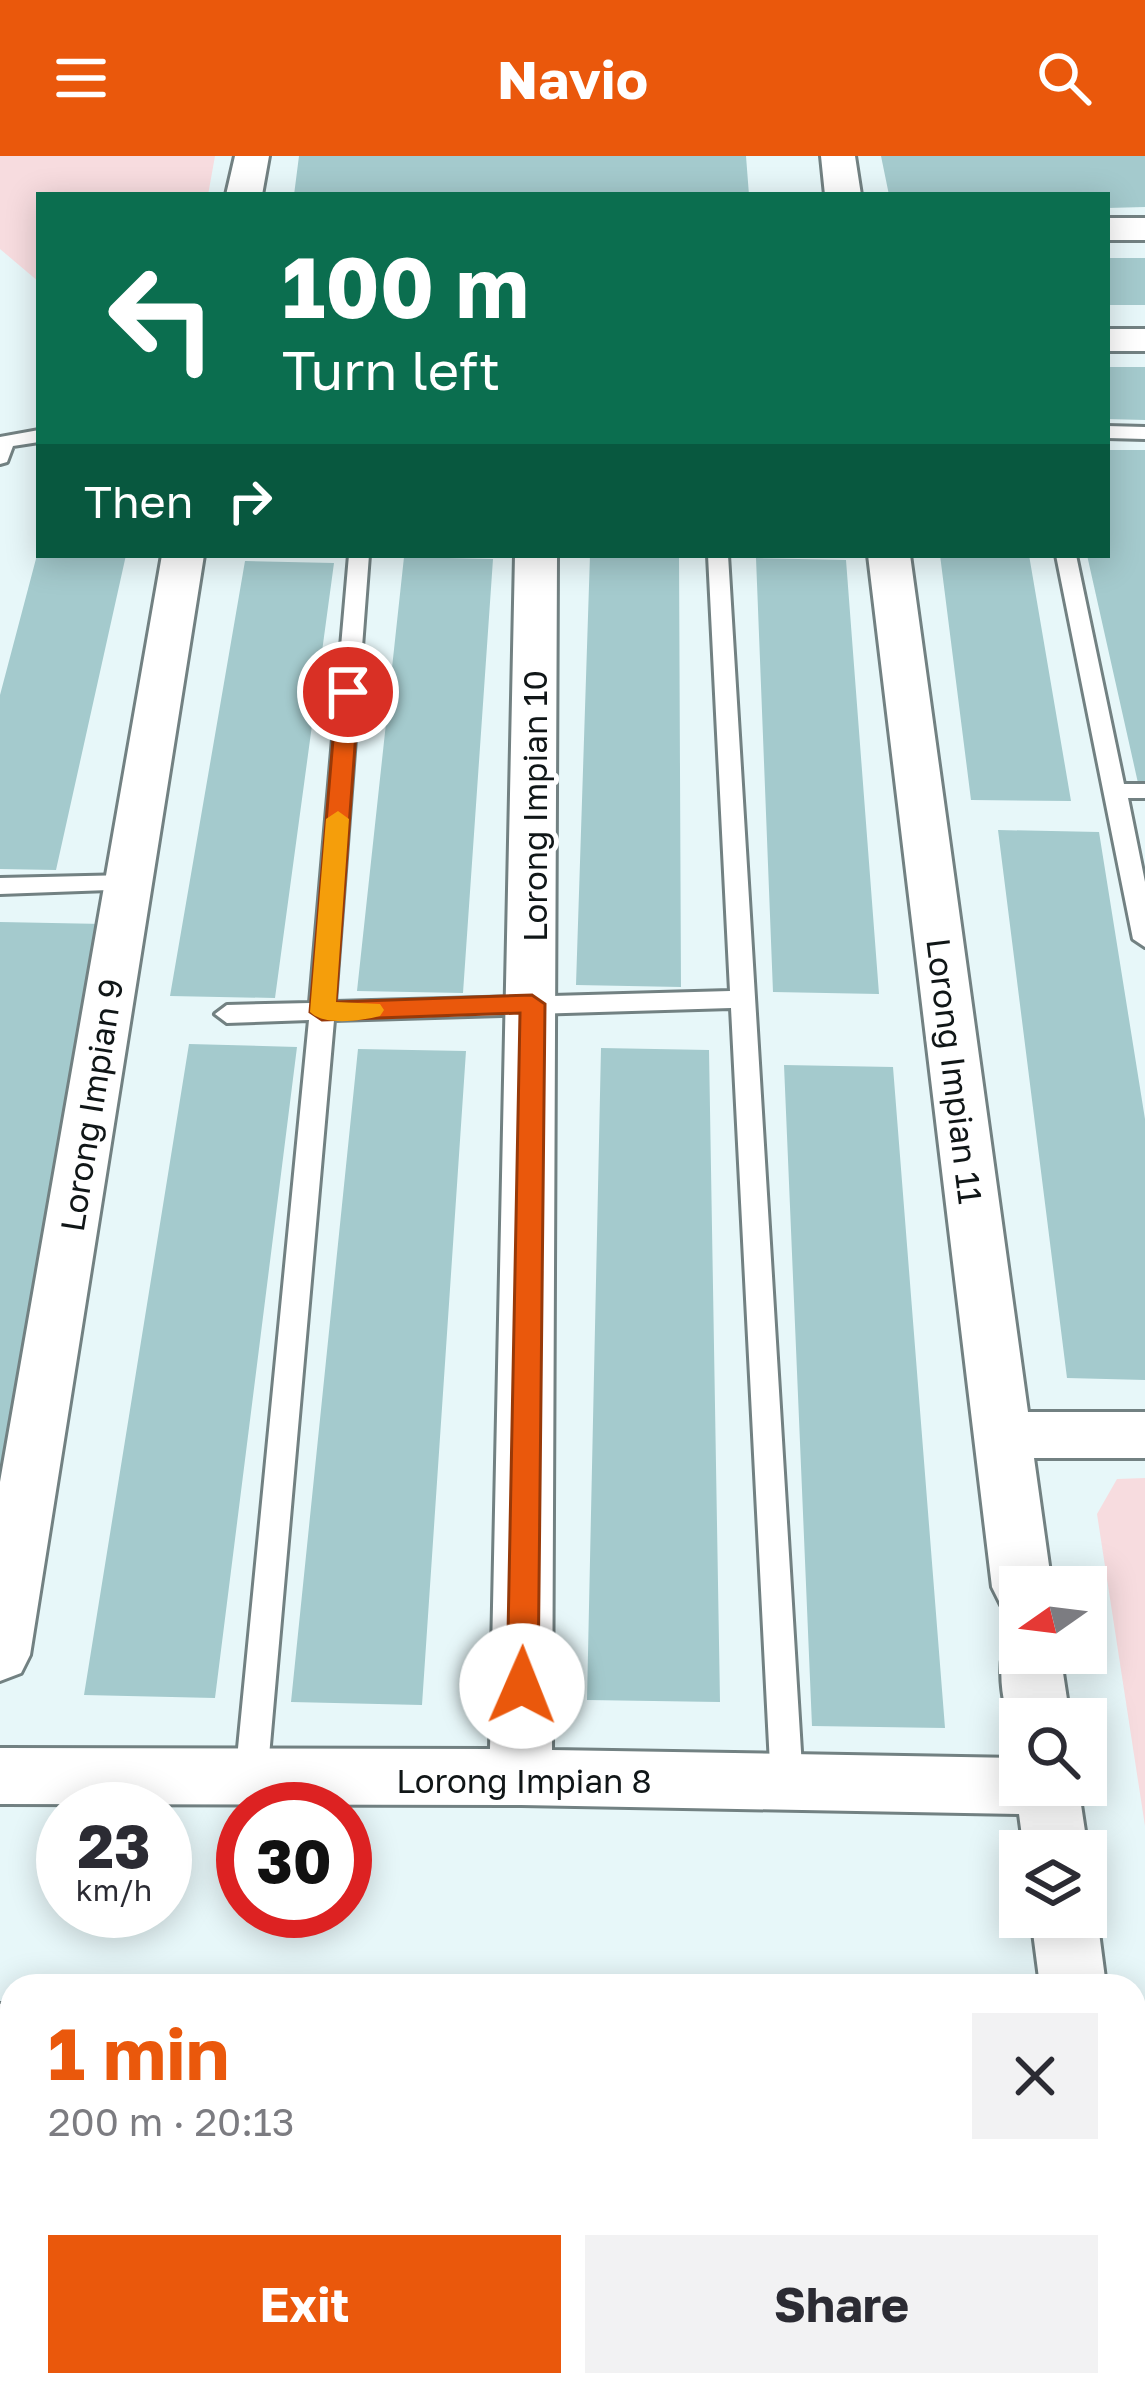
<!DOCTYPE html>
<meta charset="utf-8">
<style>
:root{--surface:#fff;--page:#f2f2f3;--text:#2b2b33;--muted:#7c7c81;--accent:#ea580c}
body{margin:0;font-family:"Golos Text",sans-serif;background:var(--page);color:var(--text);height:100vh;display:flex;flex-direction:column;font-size:45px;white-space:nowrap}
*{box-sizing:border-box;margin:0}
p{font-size:39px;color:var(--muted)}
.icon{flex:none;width:66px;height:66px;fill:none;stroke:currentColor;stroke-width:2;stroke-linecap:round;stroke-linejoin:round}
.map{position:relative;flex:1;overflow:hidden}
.side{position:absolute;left:0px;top:1818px;width:1146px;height:423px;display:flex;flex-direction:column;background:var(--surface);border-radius:36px 36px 0 0;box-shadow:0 6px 30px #0003}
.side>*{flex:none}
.guide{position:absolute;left:36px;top:36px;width:1074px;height:366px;border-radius:0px;box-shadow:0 6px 30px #0003;background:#0b6e4f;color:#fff;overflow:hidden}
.needle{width:78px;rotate:256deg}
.tools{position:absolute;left:999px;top:1410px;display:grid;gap:24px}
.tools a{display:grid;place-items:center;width:108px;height:108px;border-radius:0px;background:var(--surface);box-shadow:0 6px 30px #0003;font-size:60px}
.speed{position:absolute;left:36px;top:1626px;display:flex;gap:24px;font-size:60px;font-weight:700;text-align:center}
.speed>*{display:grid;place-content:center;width:156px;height:156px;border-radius:50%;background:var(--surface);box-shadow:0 6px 30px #0003;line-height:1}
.speed small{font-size:30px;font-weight:400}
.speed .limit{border:18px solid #d22;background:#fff;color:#111}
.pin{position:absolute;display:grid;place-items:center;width:102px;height:102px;color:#fff;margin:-51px;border:6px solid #fff;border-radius:50%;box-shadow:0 3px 12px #0007}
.me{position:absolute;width:132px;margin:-66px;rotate:1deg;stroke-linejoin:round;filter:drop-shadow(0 0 9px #0008)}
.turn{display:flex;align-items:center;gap:42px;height:252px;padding:0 48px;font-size:54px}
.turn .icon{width:156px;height:156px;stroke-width:2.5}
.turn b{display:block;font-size:84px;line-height:102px}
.then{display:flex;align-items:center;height:114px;padding:0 48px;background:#0003;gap:24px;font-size:45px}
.round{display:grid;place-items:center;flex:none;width:126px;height:126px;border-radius:0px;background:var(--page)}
.overview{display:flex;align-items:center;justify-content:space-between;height:204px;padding:0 48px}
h1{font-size:72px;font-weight:700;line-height:90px;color:var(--accent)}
.primary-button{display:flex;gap:24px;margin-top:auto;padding:24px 48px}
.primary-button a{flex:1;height:138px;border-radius:0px;background:var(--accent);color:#fff;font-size:48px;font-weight:700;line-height:138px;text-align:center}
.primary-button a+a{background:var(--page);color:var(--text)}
header{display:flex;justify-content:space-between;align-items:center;height:156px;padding:0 48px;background:var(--accent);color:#fff;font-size:54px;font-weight:700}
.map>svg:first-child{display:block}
.green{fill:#f7dcdf}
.building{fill:#a4cacd}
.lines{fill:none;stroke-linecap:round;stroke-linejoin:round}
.lane-casing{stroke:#728182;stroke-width:6}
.street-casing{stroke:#728182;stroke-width:6}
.lane{fill:#fff;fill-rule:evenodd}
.street{fill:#fff;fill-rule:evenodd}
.route{fill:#ea580c;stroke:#983908;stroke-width:3}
.slow{fill:#f59e0b}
.labels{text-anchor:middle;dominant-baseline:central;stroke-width:10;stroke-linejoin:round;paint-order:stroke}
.street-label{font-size:33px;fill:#101617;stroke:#fff}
</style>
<header><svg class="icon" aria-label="menu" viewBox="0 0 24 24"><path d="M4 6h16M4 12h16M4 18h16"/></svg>Navio<svg class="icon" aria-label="search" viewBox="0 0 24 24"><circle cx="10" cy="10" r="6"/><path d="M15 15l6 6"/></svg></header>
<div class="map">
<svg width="1145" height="2240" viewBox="0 0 1145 2240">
<rect width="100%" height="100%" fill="#e7f7f9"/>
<path class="green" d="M 0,0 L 215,0 L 208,39 L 39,39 L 39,126 L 0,93 Z
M 1145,1322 L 1145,1670 L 1097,1358 L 1117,1323 Z"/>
<path class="building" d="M 299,0 L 746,0 L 749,39 L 294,39 Z
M 881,0 L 1145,0 L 1145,51 L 1107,52 L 1107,39 L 889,39 Z
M 1107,102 L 1145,102 L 1145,149 L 1107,149 Z
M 1107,211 L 1145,211 L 1145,264 L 1107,263 Z
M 1107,294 L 1145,294 L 1145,627 L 1138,627 L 1087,399 L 1107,399 Z
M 37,399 L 126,399 L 56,714 L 0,713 L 0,539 Z
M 590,399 L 679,399 L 681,831 L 576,829 Z
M 940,399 L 1029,399 L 1071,645 L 971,644 Z
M 404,401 L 493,403 L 463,837 L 357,835 Z
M 756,402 L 846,404 L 879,838 L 773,836 Z
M 245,405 L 334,407 L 275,842 L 170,840 Z
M 998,674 L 1099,676 L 1145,963 L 1145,1224 L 1067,1222 Z
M 0,766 L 104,768 L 2,1310 L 0,1309 Z
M 189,888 L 297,891 L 215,1542 L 84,1539 Z
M 601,892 L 709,894 L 720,1546 L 587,1544 Z
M 358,893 L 466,895 L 422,1549 L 291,1546 Z
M 784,909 L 893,911 L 945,1572 L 812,1570 Z"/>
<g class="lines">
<defs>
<path id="lane" d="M 1107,270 L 1145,271 L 1145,283 L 1107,282 Z
M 39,274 L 39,286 L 13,290 L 7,306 L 0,308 L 0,281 Z
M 349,399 L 369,399 L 335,846 L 730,835 L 708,399 L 728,399 L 803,1628 L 798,1638 L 787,1642 L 776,1638 L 771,1628 L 731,852 L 334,864 L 267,1623 L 262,1633 L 251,1637 L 240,1633 L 235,1623 L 309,864 L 227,867 L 215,858 L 227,849 L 310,847 Z
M 1056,399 L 1076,399 L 1124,628 L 1145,628 L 1145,642 L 1128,642 L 1145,726 L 1145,791 L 1133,783 Z
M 128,719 L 140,727 L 136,733 L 0,738 L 0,722 Z
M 0,1848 L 12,1848 L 12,1880 L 0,1880 Z"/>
<path id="street" d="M 235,0 L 269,0 L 262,39 L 226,39 Z
M 821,0 L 855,0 L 861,39 L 825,39 Z
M 1107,62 L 1145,62 L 1145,84 L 1107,84 Z
M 1107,173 L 1145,173 L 1145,195 L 1107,195 Z
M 162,399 L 204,399 L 30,1499 L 21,1517 L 0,1525 L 0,1326 Z
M 515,399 L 557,399 L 552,1594 L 1020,1602 L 1020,1629 L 1078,1629 L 1088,1695 L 1086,1699 L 1086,1695 L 1024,1695 L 1019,1658 L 521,1649 L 0,1648 L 0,1592 L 490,1593 Z
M 868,399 L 910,399 L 1028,1256 L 1145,1256 L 1145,1302 L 1034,1302 L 1052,1431 L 1020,1431 L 1020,1455 L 1001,1449 L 992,1431 Z
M 1020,1475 L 1020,1497 L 1060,1497 L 1070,1563 L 1020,1563 L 1020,1583 C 1001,1559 995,1507 1009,1479 Z
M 1086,1739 L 1097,1761 L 1106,1830 L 1040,1830 L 1031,1761 L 1086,1761 Z
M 1134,2188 L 1145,2188 L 1145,2240 L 1104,2240 L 1099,2229 L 1134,2229 Z
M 0,2190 L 12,2190 L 12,2229 L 48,2229 L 43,2240 L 0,2240 Z"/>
</defs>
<use href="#lane" class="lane-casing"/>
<use href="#street" class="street-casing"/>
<use href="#lane" class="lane"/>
<use href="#street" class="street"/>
</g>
<path class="route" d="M 348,529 L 359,536 L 336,846 L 532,839 L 545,848 L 538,1530 L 533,1540 L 522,1544 L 511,1540 L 507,1530 L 520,857 L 322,864 L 310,856 L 337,536 Z"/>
<path class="slow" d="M 338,655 L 349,663 L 336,846 L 380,848 L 384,854 L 380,860 C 360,865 324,870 310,856 L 326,663 Z"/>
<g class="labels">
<g class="street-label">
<text transform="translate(534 650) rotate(-90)">Lorong Impian 10</text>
<text transform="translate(955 915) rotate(83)">Lorong Impian 11</text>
<text transform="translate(91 949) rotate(-81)">Lorong Impian 9</text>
<text x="524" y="1624">Lorong Impian 8</text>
</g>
</g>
</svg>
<div class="tools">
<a><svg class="needle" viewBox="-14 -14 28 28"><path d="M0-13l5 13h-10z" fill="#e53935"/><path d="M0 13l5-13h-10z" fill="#7c7c81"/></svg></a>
<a><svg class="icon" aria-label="search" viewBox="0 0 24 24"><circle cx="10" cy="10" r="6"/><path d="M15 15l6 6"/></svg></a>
<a><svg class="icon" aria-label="layers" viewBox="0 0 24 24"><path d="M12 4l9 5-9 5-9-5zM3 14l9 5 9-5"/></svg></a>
</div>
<div class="speed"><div>23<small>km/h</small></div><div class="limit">30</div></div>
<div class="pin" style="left:348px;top:536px;background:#d93025"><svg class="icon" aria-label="arrive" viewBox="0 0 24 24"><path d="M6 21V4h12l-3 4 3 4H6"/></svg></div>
<svg class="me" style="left:522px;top:1530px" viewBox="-20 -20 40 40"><circle r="19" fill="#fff"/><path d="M0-13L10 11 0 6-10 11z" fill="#ea580c"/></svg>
<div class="guide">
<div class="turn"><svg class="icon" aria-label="left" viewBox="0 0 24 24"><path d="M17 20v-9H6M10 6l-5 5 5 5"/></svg><div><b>100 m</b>Turn left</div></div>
<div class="then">Then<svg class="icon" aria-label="right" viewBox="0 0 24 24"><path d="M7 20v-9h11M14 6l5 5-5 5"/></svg></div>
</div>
<section class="side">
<div class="overview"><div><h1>1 min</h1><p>200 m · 20:13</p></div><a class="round"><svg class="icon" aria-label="close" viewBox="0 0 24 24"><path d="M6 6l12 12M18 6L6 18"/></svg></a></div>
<div class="primary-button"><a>Exit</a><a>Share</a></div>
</section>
</div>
